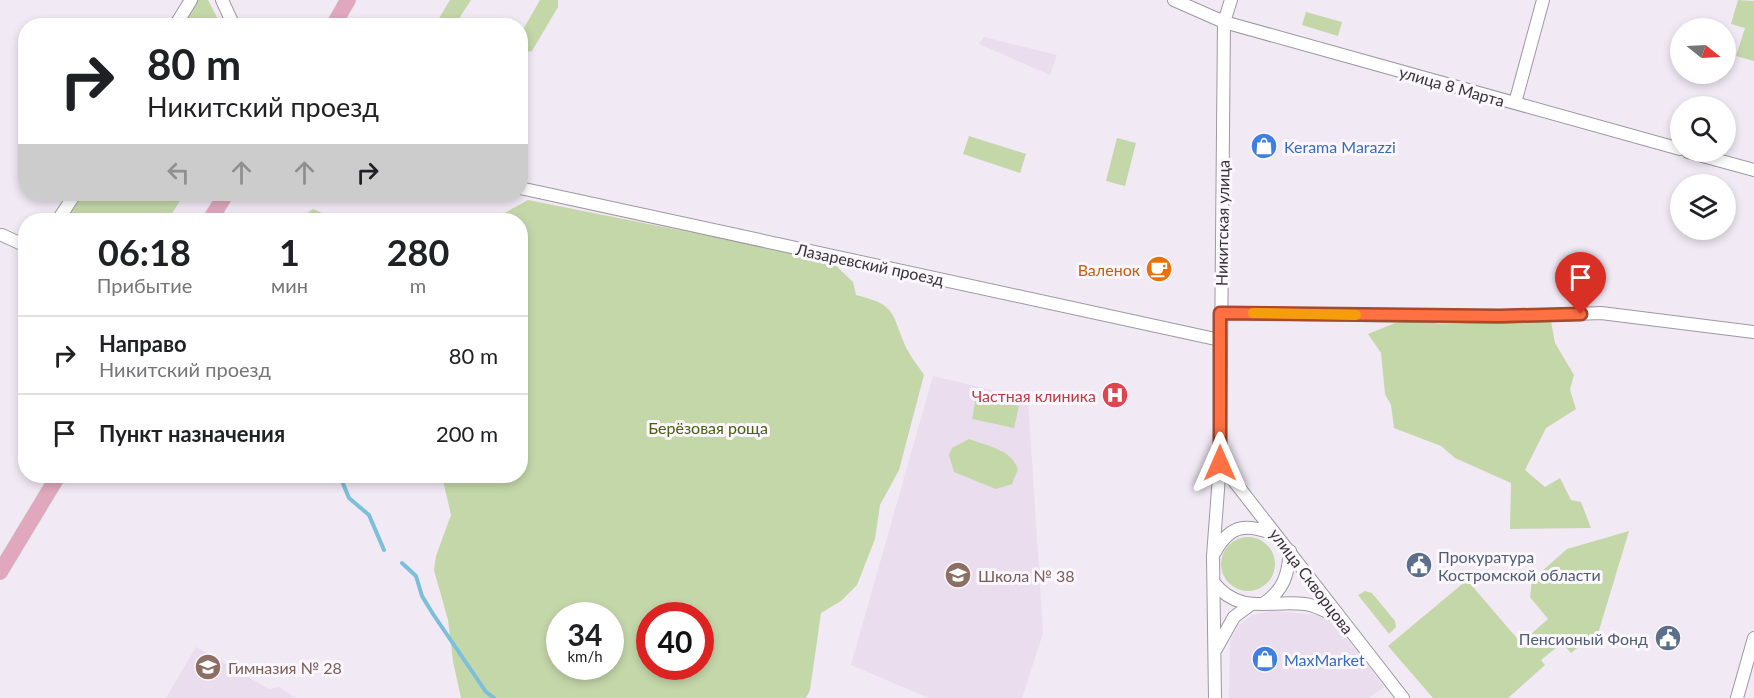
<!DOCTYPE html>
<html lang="ru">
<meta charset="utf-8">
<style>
:root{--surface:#fff;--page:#f6f6f6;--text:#202124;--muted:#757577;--line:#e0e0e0}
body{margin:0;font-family:Lato,sans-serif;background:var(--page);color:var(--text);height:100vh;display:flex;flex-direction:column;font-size:22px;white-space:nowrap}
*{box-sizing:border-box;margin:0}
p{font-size:20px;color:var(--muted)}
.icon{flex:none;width:33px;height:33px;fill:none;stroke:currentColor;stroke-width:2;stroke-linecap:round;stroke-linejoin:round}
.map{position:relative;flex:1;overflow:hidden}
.panel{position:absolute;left:18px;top:213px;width:510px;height:270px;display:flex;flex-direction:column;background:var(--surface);border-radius:24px;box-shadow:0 3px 9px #0003}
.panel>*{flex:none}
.banner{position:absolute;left:18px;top:18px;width:510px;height:183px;border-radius:24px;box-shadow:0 3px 9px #0003;background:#fff;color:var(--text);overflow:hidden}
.needle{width:39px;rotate:108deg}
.buttons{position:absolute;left:1670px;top:18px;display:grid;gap:12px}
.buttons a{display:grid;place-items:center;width:66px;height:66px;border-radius:50%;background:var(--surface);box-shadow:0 3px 9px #0003;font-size:30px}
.speed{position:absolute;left:546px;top:602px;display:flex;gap:12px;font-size:30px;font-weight:700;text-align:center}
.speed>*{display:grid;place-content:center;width:78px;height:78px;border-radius:50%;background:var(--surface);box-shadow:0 3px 9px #0003;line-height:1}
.speed small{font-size:15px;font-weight:400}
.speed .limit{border:9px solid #d22;background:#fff;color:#111}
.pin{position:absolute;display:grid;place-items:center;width:51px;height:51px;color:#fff;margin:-62px -26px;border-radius:50% 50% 50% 0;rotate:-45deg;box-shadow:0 0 6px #0007}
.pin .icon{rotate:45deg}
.me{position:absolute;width:66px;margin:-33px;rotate:0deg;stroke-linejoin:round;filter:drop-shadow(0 0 4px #0008)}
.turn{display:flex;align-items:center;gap:21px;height:126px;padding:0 30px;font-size:27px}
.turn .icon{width:78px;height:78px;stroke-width:2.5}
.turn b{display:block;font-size:42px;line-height:51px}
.lanes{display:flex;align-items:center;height:57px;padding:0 30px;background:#0003;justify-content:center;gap:30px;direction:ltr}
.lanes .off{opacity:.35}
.eta{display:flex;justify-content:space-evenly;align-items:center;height:102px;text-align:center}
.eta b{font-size:36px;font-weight:700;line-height:42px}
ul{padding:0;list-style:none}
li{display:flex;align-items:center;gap:18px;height:78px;padding:0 30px;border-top:2px solid var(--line)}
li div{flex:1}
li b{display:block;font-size:22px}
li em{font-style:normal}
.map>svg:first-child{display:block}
.built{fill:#e9ddee}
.green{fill:#c4d7a9;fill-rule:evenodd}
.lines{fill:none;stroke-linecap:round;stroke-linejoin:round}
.stream{stroke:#7cbfda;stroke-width:4}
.minor-casing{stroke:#9f97a2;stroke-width:14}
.major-casing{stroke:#cbcacb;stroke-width:16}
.minor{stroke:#fff;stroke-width:12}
.major{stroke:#e0a7bd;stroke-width:15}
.route-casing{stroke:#a6492c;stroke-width:15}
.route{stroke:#ff7043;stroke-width:10}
.slow{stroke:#f59e0b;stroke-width:10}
.labels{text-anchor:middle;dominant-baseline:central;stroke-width:6;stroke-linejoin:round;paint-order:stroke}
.street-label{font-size:16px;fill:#363337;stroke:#fcf7fe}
.shop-label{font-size:16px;fill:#366cbe;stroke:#fcf7fe;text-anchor:start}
.food-label{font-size:16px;fill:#c56008;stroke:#fcf7fe;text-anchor:end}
.health-label{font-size:16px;fill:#be3a42;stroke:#fcf7fe;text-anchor:end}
.park-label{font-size:16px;fill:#46600d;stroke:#fcf7fe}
.service-label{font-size:16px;fill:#4e5e75;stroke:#fcf7fe;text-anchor:start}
.education-label{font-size:16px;fill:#785e54;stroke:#fcf7fe;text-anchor:start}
</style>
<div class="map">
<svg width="1754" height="698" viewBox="0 0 1754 698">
<rect width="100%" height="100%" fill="#f1e9f4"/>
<path class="built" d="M 984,37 L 1057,55 L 1050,75 L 979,44 Z
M 933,376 L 1028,399 L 1043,633 L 1022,698 L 929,698 L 851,665 Z
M 1272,611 L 1319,615 L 1334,622 L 1384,687 L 1369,698 L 1229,698 L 1230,641 L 1238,626 L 1252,615 Z
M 196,647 L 269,689 L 279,687 L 296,698 L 166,698 Z"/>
<path class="green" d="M 197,0 L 208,0 L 221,25 L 181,26 Z
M 450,0 L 471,0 L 460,17 L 465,25 L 435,25 Z
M 540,0 L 558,0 L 558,7 L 532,51 L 521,53 L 521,33 Z
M 1738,0 L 1754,1 L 1754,61 L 1736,56 L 1745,28 L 1731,24 Z
M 1306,12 L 1342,22 L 1338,36 L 1302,25 Z
M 969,136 L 1026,154 L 1020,173 L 963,154 Z
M 1117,138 L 1136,143 L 1125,186 L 1106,181 Z
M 80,194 L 184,194 L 168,220 L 63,220 Z
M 528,200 L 830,260 L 853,282 L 856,295 C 900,305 891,317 908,351 C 912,359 919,367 924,375 L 899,470 L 880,505 L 875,539 L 857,585 L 841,601 L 821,613 L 810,690 L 806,698 L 461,698 L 453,661 L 448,620 L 434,570 L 436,556 L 451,515 L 442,476 L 520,476 L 520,220 L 492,220 ZM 560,615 L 610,615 L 610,666 L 560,666 ZM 650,615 L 700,615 L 700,666 L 650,666 Z
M 313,209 L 339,220 L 297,220 Z
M 1415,320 L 1440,324 L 1551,321 L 1555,343 L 1574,375 L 1570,390 L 1576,409 L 1546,428 L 1525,470 L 1545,487 L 1560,478 L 1571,500 L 1581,502 L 1591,528 L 1510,529 L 1511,483 L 1455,458 L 1441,446 L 1394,428 L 1391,405 L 1385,394 L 1381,353 L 1368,334 L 1395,323 Z
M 976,397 L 1019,406 L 1014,428 L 972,419 Z
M 969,439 C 987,446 1011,449 1018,469 L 1012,484 L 996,489 L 954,472 L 949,455 L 952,448 Z
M 1629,531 L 1597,637 L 1593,635 L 1571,653 L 1562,643 L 1541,660 L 1545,665 L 1508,698 L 1433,698 L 1388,646 L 1467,580 L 1521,643 L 1548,619 L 1530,597 L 1532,580 L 1567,549 Z
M1221 564a27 27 0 1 1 54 0a27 27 0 1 1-54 0Z
M 1365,591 L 1372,593 L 1395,621 L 1396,627 L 1389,634 L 1358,595 Z"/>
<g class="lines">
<path class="stream" d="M 340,476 L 349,498 L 369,515 L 384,550
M 402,563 L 416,576 L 422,596 L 433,614 L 486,692 L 494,698"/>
<defs>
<path id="minor" d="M 222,0 L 234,26
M 1174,0 L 1224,22 L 1680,149
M 175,26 L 191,0
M 1515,103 L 1543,0
M 1688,152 L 1754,170
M 520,188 L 1220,340
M 58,220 L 75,194
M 2,235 L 26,246
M 1220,313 L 1500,317 L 1601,313 L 1754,332
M 1220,463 L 1403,698
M 1215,552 C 1231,523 1247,524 1275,534
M 1214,583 C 1240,615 1269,600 1305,604 C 1316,605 1329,613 1340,618
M 1263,604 C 1284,590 1288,575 1290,551
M 1216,649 L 1234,617 L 1250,605
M 1215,698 L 1213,556 L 1220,463 L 1224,22 L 1231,0
M 1737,698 L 1754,638"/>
<path id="major" d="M 333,26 L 348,0
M 210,220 L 226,194
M 0,572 L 58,476"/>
</defs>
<use href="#minor" class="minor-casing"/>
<use href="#major" class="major-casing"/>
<use href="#minor" class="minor"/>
<use href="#major" class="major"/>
</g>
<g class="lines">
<defs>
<path id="route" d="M 1220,463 L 1220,313 L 1500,316 L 1581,314"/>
</defs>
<use href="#route" class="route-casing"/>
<use href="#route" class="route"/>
<path class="slow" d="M 1253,313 L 1356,315"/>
</g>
<defs>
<symbol id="shop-disc" viewBox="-11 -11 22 22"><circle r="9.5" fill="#3f7fe0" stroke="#fcf7fe"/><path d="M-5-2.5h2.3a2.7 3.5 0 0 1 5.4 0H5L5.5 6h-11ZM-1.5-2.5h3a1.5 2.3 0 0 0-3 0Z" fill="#fff"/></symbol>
<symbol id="cafe-disc" viewBox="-11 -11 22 22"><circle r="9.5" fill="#e8710a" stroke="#fcf7fe"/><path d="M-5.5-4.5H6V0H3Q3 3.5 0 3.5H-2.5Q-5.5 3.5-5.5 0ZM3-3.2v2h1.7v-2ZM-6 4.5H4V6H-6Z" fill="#fff"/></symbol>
<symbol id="hospital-disc" viewBox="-11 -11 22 22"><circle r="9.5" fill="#e0444e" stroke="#fcf7fe"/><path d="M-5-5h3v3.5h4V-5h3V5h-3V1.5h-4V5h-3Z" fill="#fff"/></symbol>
<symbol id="civic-disc" viewBox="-11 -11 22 22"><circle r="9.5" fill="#5c6f8a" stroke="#fcf7fe"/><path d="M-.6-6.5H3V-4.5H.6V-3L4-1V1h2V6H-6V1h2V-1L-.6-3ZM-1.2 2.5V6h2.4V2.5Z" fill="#fff"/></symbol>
<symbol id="school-disc" viewBox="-11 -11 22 22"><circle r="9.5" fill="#8d6e63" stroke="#fcf7fe"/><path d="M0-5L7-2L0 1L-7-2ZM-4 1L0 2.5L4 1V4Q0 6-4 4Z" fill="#fff"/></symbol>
</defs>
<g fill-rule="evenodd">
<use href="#shop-disc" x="1249" y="131" width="30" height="30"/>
<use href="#cafe-disc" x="1144" y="254" width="30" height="30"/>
<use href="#hospital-disc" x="1100" y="380" width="30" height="30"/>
<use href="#civic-disc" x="1404" y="550" width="30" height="30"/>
<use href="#school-disc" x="943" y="560" width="30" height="30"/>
<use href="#civic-disc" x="1653" y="623" width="30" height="30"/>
<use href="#shop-disc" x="1250" y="644" width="30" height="30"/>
<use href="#school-disc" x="193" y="652" width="30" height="30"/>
</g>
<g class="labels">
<g class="street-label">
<text transform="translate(1452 86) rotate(16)">улица 8 Марта</text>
<text transform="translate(1222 223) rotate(-89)">Никитская улица</text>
<text transform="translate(870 264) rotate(12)">Лазаревский проезд</text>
<text transform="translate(1312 581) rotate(53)">улица Скворцова</text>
</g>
<g class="shop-label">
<text x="1284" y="146">Kerama Marazzi</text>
<text x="1284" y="659">MaxMarket</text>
</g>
<g class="food-label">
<text x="1140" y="269">Валенок</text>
</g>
<g class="health-label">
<text x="1096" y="395">Частная клиника</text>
</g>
<g class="park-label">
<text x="708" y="427">Берёзовая роща</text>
</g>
<g class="service-label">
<text x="1438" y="556">Прокуратура<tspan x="1438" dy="18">Костромской области</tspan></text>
<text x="1648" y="638" text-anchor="end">Пенсионый Фонд</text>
</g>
<g class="education-label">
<text x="978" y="575">Школа № 38</text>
<text x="228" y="667">Гимназия № 28</text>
</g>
</g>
</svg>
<div class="buttons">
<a><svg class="needle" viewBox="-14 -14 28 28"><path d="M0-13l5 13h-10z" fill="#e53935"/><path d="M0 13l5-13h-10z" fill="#757577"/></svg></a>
<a><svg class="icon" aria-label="search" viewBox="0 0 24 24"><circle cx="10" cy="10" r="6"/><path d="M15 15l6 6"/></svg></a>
<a><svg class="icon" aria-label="layers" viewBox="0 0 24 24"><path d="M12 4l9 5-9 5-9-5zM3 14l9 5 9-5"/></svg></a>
</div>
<div class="speed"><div>34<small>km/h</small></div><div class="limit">40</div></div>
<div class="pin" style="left:1581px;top:314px;background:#d93025"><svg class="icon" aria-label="arrive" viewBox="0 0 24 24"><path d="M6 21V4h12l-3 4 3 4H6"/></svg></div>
<svg class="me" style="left:1220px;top:463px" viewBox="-20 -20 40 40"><path d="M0-17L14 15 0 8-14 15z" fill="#ff7043" stroke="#fff" stroke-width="4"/></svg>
<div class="banner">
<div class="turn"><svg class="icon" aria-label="right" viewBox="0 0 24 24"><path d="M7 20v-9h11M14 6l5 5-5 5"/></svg><div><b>80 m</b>Никитский проезд</div></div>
<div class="lanes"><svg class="icon off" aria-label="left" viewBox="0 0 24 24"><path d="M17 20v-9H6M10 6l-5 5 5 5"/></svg><svg class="icon off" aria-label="ahead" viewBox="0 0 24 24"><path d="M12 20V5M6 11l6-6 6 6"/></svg><svg class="icon off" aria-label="ahead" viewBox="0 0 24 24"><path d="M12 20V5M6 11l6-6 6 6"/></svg><svg class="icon" aria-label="right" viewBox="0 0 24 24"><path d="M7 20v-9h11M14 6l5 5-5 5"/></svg></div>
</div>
<section class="panel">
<div class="eta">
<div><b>06:18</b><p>Прибытие</p></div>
<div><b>1</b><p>мин</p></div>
<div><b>280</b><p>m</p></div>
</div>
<ul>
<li><svg class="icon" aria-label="right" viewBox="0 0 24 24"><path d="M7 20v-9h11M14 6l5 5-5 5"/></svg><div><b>Направо</b><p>Никитский проезд</p></div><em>80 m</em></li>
<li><svg class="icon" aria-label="arrive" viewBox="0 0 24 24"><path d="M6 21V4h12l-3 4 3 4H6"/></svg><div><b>Пункт назначения</b></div><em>200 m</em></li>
</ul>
</section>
</div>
